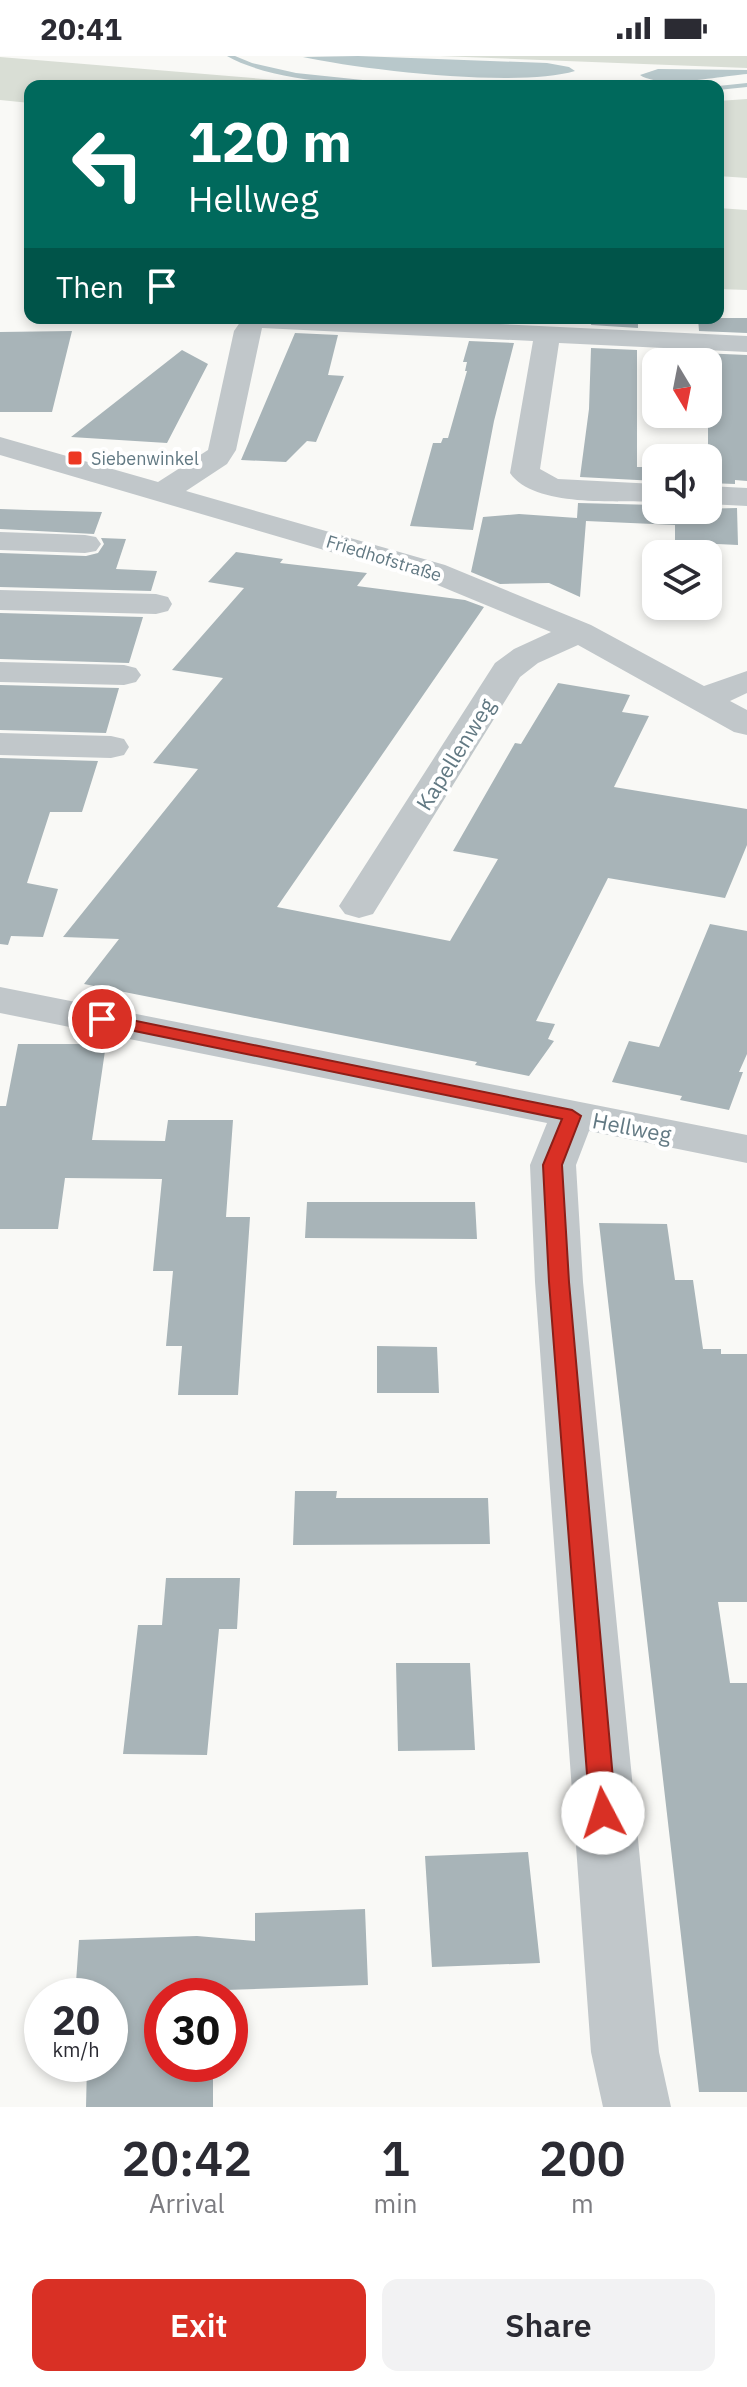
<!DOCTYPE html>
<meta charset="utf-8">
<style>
:root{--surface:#fff;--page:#f2f2f3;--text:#2b2b33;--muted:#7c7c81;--accent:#d93025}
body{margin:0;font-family:"IBM Plex Sans",sans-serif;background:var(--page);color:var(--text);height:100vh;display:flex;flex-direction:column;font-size:30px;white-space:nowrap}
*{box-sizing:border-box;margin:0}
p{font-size:26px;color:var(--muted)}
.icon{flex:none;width:44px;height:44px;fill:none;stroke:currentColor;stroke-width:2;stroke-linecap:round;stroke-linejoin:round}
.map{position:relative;height:2051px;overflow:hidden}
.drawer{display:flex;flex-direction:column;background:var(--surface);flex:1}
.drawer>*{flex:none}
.guide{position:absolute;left:24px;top:24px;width:700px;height:244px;border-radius:16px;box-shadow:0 4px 12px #0003;background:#00695c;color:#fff;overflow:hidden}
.needle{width:52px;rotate:170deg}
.tools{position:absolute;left:642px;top:292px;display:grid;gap:16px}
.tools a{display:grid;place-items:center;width:80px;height:80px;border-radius:16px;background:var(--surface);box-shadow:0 4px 12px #0003;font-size:40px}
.speed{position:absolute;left:24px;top:1922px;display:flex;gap:16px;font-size:40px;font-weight:700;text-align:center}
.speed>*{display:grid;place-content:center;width:104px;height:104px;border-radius:50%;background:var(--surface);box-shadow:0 4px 12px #0003;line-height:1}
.speed small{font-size:20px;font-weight:400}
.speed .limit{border:12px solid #d22;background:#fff;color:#111}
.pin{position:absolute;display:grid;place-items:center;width:68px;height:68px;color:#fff;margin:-34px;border:4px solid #fff;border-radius:50%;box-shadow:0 2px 8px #0007}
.me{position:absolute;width:88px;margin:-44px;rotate:355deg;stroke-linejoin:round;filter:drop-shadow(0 0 6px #0008)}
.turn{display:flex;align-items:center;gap:28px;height:168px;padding:0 32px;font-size:36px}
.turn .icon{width:104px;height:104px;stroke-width:2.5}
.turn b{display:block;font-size:56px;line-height:68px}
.then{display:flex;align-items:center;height:76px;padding:0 32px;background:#0003;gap:16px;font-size:30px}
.eta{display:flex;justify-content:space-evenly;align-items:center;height:136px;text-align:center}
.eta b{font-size:48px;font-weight:600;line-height:56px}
.button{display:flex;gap:16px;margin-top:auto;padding:16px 32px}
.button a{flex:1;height:92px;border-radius:16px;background:var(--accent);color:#fff;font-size:32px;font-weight:600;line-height:92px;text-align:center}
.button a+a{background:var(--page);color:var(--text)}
.status{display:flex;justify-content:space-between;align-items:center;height:56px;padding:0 40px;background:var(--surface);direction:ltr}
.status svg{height:22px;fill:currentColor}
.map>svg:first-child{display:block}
.green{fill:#d9ded5}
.water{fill:#b8c8cb}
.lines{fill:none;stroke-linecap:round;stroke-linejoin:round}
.stream{fill:#b8c8cb;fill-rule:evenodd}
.building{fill:#a8b4b8}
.minor{fill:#c1c7ca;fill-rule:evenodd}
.route{fill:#d93025;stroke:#8d1f18;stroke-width:2}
.poi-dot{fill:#ed3822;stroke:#fff;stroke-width:3}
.labels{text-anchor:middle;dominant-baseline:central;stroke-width:8;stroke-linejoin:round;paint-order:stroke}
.far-poi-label{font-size:18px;fill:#627983;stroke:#fff;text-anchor:start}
.far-street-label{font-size:18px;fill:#627983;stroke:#fff}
.street-label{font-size:22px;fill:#627983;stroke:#fff}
</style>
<div class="status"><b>20:41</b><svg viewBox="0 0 49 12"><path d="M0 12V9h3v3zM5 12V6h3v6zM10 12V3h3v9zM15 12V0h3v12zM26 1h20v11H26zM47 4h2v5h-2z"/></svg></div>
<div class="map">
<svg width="747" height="2051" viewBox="0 0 747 2051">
<rect width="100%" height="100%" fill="#f9f9f6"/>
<path class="green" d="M 440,0 L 747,0 L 747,12 Z
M 0,1 L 348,30 L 30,30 L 30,47 L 0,44 Z
M 747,43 L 747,122 L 718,120 L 718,45 Z
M 718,152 L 747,154 L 747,234 L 718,233 Z"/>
<path class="water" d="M 358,0 L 547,7 L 569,11 L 575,15 C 518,32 363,14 303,1 Z
M 658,13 L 747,14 L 747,18 C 721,20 660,33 640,19 Z"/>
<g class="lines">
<path class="stream" d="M 227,0 L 235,0 L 252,7 L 296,17 L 420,30 C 366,30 274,27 227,0 Z
M 747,27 L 747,31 L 718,34 L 718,30 Z"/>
</g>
<path class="building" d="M 592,262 L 638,262 L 638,272 L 591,269 Z
M 698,262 L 747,262 L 747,277 L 699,275 Z
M 72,275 L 52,356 L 0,356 L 0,276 Z
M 295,277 L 338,279 L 328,319 L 344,320 L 316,386 L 307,385 L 286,406 L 241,404 Z
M 469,285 L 514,287 L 494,365 L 473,474 L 410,470 L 433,387 L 441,387 L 443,382 L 448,382 L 467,315 L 465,315 L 467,306 L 463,306 Z
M 591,292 L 637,294 L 637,411 L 656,411 L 656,425 L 580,421 L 589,353 Z
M 182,294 L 208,308 L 167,387 L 71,381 Z
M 700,297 L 747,299 L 747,425 L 735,424 L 735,428 L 708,427 L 708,306 L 700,306 Z
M 578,447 L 656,449 L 656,454 L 737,452 L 738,489 L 675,486 L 675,469 L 586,465 L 580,541 L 549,527 L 500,528 L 471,516 L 483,461 L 519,458 L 577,462 Z
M 0,453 L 29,454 L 102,456 L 94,478 L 0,473 Z
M 101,482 L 126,483 L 116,513 L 157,515 L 151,535 L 0,531 L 0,497 L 86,500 L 98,497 L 104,488 Z
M 236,496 L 283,503 L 280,507 L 367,517 L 357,530 L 465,544 L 484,551 L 277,851 L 450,885 L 498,803 L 453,795 L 515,687 L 521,688 L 558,627 L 630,639 L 622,656 L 649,660 L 614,731 L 747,753 L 747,789 L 725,842 L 608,822 L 536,965 L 555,968 L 548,983 L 554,985 L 529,1020 L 475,1009 L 477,1006 L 84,928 L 119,883 L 63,881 L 198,713 L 153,707 L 223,622 L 172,614 L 244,532 L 208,526 Z
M 0,557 L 143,561 L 129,607 L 0,603 Z
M 0,629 L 119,632 L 106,677 L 0,674 Z
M 0,702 L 98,705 L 82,756 L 50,756 L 27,827 L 58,833 L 43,881 L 11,880 L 8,889 L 0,888 Z
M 710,868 L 747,875 L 747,998 L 739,1016 L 743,1016 L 729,1054 L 680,1044 L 682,1040 L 612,1026 L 629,985 L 659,991 Z
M 18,988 L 106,988 L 92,1084 L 165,1085 L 168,1064 L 233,1064 L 226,1161 L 250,1161 L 238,1339 L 178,1339 L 182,1290 L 166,1290 L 173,1215 L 153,1215 L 162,1123 L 65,1122 L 58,1173 L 0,1173 L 0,1050 L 6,1050 Z
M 307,1146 L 475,1146 L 477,1183 L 305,1182 Z
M 599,1167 L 667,1168 L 675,1224 L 693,1224 L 703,1293 L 721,1293 L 721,1298 L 747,1298 L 747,1546 L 718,1546 L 730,1627 L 747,1627 L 747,2036 L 699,2036 Z
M 377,1290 L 437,1291 L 439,1337 L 377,1337 Z
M 295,1435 L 337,1435 L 336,1442 L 488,1442 L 490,1488 L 293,1489 Z
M 166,1522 L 240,1522 L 237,1573 L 219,1573 L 207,1699 L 123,1698 L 138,1569 L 162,1569 Z
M 396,1607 L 470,1607 L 475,1694 L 398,1695 Z
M 528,1796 L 540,1907 L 432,1911 L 425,1800 Z
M 365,1853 L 368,1929 L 195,1935 L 195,1940 L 162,1940 L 162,2008 L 213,2008 L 213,2051 L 86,2051 L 87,2008 L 110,2008 L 110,1940 L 75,1940 L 79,1884 L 197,1880 L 255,1885 L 255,1857 Z"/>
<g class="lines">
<path class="minor" d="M 243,262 L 374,262 L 747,280 L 747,296 L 559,287 L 540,413 L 558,423 L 656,428 L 656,446 C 617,444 534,452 510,417 L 533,285 L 262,272 L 236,394 L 227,408 L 186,435 L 445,509 L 591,569 L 704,630 L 747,615 L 747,637 L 730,645 L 747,654 L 747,679 L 734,676 L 578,589 L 538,607 L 520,621 L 373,858 L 359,862 L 345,858 L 339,850 L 495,607 L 514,593 L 551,576 L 423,523 L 0,399 L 0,381 L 158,426 L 208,394 L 234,275 Z
M 708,430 L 747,432 L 747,450 L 708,448 Z
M 0,476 L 85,479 L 96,481 L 101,488 L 96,495 L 85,497 L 0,494 Z
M 0,534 L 156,538 L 168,541 L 172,548 L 168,555 L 156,558 L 0,554 Z
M 0,606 L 124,609 L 136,612 L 141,619 L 136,626 L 124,629 L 0,626 Z
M 0,677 L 111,680 L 124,683 L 129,691 L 124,699 L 111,702 L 0,699 Z
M 0,931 L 747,1079 L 747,1107 L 589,1075 L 576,1109 L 583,1226 L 659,1996 L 671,2051 L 603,2051 L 591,1996 L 535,1226 L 530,1109 L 547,1067 L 0,957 Z"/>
</g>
<path class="route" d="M 102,958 L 572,1054 L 581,1060 L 562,1109 L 569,1226 L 616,1757 L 612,1764 L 603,1767 L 594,1764 L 590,1757 L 549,1226 L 543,1109 L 562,1063 L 96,967 L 94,963 Z"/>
<rect class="poi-dot" x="67" y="394" width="16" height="16" rx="4"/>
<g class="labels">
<g class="far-poi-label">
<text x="91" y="402">Siebenwinkel</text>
</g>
<g class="far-street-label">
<text transform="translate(384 502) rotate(17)">Friedhofstraße</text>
</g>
<g class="street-label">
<text transform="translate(455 698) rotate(-58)">Kapellenweg</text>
<text transform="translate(632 1071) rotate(11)">Hellweg</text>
</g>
</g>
</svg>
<div class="tools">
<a><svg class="needle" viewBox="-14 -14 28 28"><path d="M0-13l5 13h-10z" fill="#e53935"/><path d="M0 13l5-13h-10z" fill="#7c7c81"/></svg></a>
<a><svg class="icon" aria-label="sound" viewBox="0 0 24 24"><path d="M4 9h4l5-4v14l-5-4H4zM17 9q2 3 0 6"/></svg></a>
<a><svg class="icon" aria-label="layers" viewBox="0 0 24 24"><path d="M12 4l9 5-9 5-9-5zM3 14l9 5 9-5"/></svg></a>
</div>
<div class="speed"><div>20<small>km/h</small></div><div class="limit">30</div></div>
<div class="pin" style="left:102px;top:963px;background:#d93025"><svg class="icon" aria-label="arrive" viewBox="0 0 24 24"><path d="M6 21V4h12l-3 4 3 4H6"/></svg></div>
<svg class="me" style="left:603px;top:1757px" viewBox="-20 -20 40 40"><circle r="19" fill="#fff"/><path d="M0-13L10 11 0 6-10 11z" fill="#d93025"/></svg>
<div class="guide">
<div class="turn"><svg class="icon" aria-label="left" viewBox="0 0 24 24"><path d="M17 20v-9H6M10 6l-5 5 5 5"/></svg><div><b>120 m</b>Hellweg</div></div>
<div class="then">Then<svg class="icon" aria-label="arrive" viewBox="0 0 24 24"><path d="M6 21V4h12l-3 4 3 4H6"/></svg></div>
</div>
</div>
<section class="drawer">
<div class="eta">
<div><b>20:42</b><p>Arrival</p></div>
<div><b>1</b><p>min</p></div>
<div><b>200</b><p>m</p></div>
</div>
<div class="button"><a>Exit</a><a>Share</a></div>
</section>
